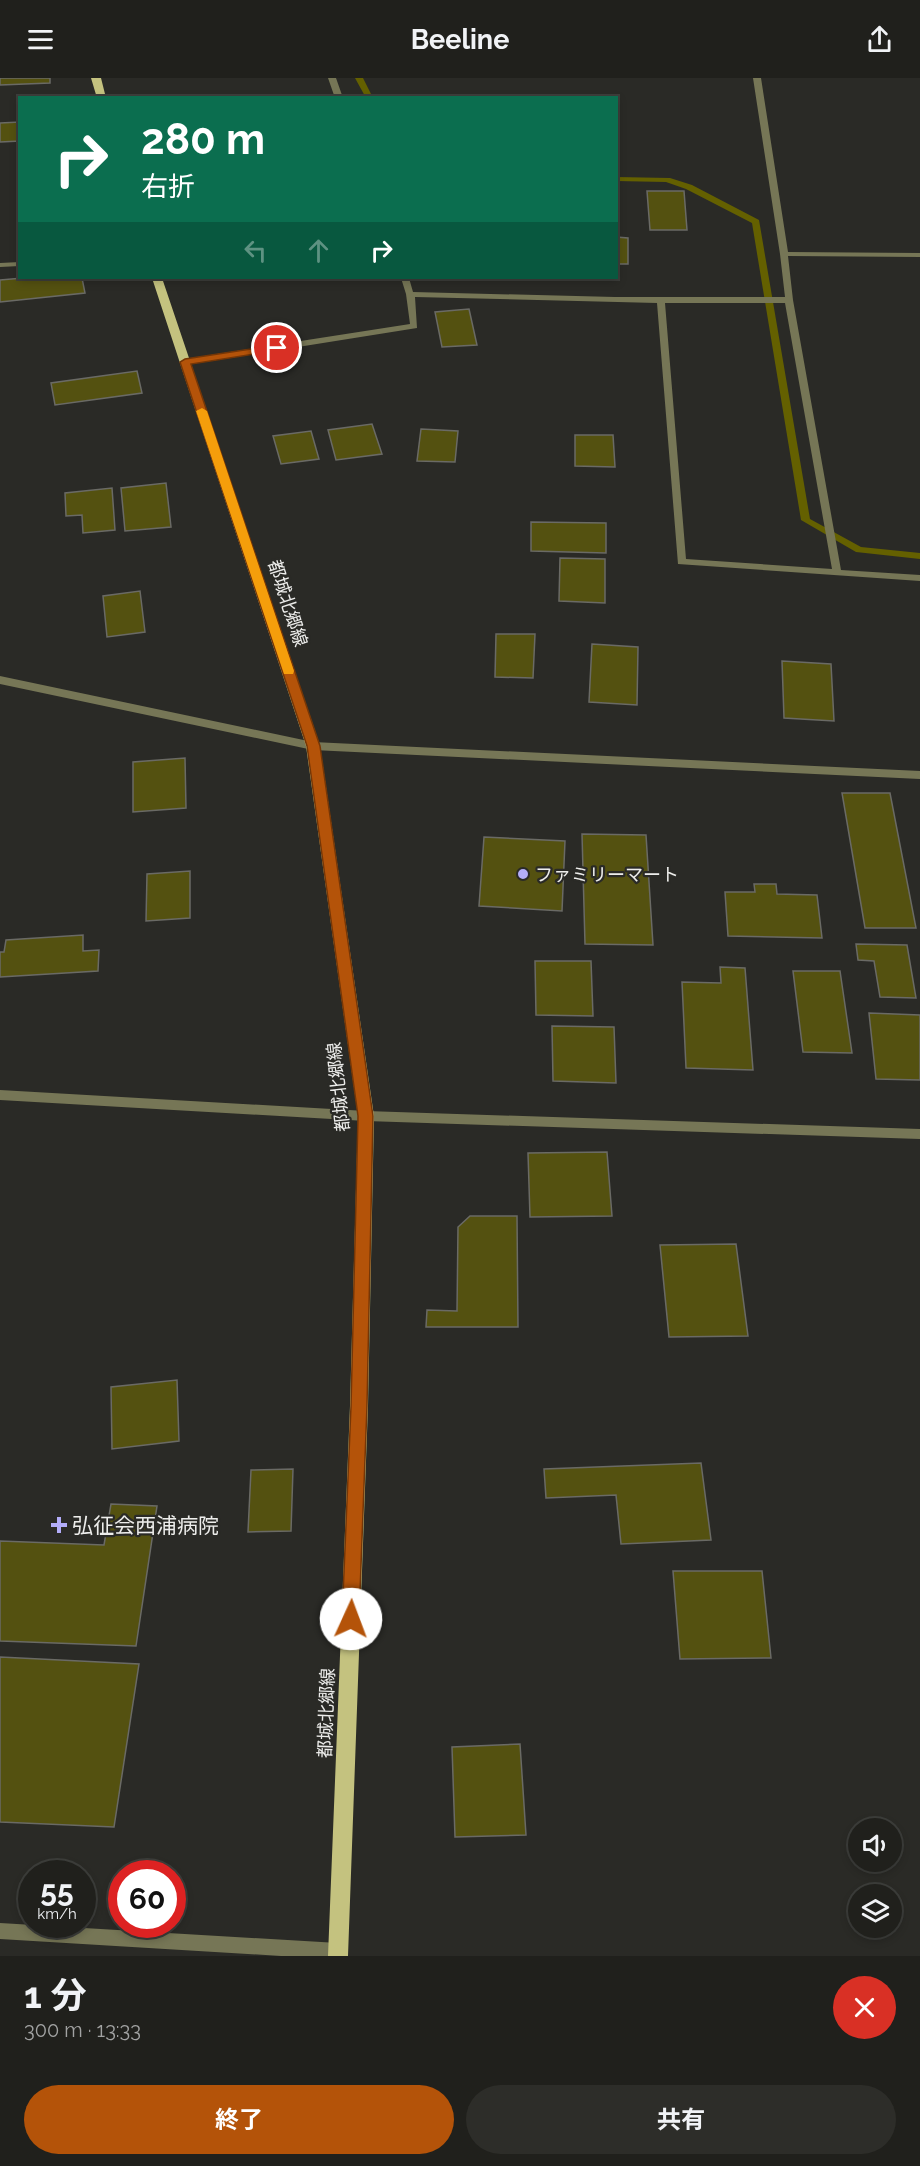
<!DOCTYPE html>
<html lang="ja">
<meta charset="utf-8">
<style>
:root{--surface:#20201c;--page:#2d2d29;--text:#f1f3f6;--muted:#a2a3a3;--line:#3d3e3b;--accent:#b45309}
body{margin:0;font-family:Raleway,"Noto Sans JP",sans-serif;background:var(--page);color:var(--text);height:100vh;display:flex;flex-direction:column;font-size:22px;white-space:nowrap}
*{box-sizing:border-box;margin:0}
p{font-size:20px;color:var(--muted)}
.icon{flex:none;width:33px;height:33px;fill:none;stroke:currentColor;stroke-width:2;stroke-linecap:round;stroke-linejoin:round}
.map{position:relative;height:1878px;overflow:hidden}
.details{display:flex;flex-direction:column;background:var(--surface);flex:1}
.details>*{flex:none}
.hud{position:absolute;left:18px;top:18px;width:600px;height:183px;border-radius:0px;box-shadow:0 3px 9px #0003,0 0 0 2px var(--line);background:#0b6e4f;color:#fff;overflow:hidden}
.tools{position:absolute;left:848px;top:1740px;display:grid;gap:12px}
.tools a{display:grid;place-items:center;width:54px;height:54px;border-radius:50%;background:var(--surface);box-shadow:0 3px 9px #0003,0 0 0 2px var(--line);font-size:30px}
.speed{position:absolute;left:18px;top:1782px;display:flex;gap:12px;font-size:30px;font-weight:700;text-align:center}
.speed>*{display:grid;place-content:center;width:78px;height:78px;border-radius:50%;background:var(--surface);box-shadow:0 3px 9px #0003,0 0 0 2px var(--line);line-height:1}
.speed small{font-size:15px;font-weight:400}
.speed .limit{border:9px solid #d22;background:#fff;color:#111}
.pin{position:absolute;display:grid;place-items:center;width:51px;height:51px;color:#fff;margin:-26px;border:3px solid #fff;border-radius:50%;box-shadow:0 2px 6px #0007}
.me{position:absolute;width:66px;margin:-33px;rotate:2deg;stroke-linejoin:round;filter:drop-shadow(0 0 4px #0008)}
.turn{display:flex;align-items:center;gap:21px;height:126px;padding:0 24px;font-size:27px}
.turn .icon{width:78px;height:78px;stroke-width:2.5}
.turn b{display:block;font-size:42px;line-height:51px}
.lanes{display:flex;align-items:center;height:57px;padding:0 24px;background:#0003;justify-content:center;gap:30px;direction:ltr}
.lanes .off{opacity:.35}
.round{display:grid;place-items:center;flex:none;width:63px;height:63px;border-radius:32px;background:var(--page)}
.overview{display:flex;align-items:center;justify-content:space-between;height:102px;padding:0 24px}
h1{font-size:36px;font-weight:700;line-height:45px}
.primary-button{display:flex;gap:12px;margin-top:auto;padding:12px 24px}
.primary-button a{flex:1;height:69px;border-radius:36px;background:var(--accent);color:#fff;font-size:24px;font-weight:700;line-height:69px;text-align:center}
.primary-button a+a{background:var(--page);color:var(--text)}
header{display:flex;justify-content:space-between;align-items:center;height:78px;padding:0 24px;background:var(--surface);font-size:27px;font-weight:700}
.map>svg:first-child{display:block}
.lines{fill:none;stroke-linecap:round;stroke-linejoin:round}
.stream{fill:#646000;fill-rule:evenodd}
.building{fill:#545110;stroke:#6a6a65;stroke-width:1.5}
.minor{fill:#767656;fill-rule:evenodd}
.tertiary{fill:#767656;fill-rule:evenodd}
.primary{fill:#c4c27f;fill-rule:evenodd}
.route{fill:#b45309;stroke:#753606;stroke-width:1.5}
.slow{fill:#f59e0b}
.poi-dot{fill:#b3adf9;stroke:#2a2a26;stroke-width:2}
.labels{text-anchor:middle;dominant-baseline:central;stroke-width:4.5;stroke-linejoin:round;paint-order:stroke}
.street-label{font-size:18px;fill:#ededeb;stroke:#2a2a26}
.poi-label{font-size:18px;fill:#ededeb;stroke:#2a2a26;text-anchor:start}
.near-poi-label{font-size:21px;fill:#ededeb;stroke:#2a2a26;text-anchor:start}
</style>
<header><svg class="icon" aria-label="menu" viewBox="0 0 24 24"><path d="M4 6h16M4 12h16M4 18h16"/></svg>Beeline<svg class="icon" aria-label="share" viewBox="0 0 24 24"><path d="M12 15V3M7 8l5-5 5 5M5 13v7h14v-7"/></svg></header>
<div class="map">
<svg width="920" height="1878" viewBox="0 0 920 1878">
<rect width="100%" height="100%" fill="#2a2a26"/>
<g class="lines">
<path class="stream" d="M 355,0 L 363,0 L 373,20 L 366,20 Z
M 616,99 L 670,100 L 692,107 L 759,142 L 810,441 L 861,469 L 920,475 L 920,481 L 856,474 L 801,442 L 752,145 L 686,111 L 666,104 L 616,103 Z"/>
</g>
<path class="building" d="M 0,0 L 50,0 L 50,5 L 0,7 Z
M 20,44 L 20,63 L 0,64 L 0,45 Z
M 647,113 L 684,113 L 687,152 L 650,152 Z
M 616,159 L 628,160 L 628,186 L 616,186 Z
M 23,200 L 82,200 L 85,215 L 0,224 L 0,202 Z
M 469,231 L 477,267 L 442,269 L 435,234 Z
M 137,293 L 142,315 L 55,327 L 51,305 Z
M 372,346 L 382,376 L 336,382 L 328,352 Z
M 421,351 L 458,353 L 455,384 L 417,383 Z
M 311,353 L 319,381 L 281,386 L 273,358 Z
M 575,357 L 613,357 L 615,389 L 575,388 Z
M 166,405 L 171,449 L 125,453 L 121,410 Z
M 112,410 L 115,452 L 83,455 L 82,437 L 66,438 L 65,415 Z
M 531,444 L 606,445 L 606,475 L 531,473 Z
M 560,480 L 605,481 L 605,525 L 559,523 Z
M 140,513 L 145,554 L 107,559 L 103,518 Z
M 496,556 L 535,556 L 533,600 L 495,599 Z
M 592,566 L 638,569 L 637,627 L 589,624 Z
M 782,583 L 831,586 L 834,643 L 784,640 Z
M 185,680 L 186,730 L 133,734 L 133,684 Z
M 842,715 L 890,715 L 916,850 L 865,850 Z
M 582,756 L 646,757 L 653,867 L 585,866 Z
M 484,759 L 565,763 L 562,833 L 479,828 Z
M 190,793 L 190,840 L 146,843 L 147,796 Z
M 754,806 L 776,806 L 777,816 L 817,817 L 822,860 L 728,858 L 725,814 L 755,814 Z
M 83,857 L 83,873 L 99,872 L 98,893 L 0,899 L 0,874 L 4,874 L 6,862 Z
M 856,866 L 907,867 L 916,920 L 880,919 L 874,883 L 858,882 Z
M 535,883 L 591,883 L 593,938 L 536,937 Z
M 720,889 L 745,890 L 753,992 L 686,990 L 682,904 L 721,905 Z
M 793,893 L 840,893 L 852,975 L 803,974 Z
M 869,935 L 920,937 L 920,1002 L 876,1001 Z
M 552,948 L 614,949 L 616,1005 L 553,1003 Z
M 607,1074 L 612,1138 L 530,1139 L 528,1075 Z
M 470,1138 L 517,1138 L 518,1249 L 426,1249 L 427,1232 L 457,1233 L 458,1149 Z
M 736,1166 L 748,1258 L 669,1259 L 660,1167 Z
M 177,1302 L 179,1363 L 112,1371 L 111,1309 Z
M 701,1385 L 711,1462 L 621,1466 L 616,1417 L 546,1420 L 544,1391 Z
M 293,1391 L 291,1453 L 248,1454 L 251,1392 Z
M 111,1426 L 157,1428 L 136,1568 L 0,1563 L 0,1463 L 104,1467 Z
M 673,1493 L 762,1493 L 771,1580 L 680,1581 Z
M 0,1579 L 139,1586 L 114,1749 L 0,1744 Z
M 520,1666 L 526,1757 L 455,1759 L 452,1669 Z"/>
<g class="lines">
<path class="minor" d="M 328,0 L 336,0 L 343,20 L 335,20 Z
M 753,0 L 761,0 L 788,174 L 920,175 L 920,179 L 788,178 L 793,222 L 841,492 L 920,497 L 920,503 L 678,486 L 657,225 L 415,219 L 417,250 L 185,287 L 181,284 L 185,281 L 410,246 L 406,216 L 401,200 L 409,200 L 413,214 L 615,219 L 785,219 L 780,176 ZM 665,225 L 785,225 L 832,491 L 686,481 Z
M 20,184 L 20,188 L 0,189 L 0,185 Z
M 0,1012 L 366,1033 L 920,1051 L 920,1061 L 366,1043 L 0,1022 Z
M 0,1845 L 338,1865 L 344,1867 L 346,1873 L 344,1878 L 281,1878 L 0,1861 Z"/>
<path class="tertiary" d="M 0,598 L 313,664 L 920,693 L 920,701 L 313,672 L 0,606 Z"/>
<path class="primary" d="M 91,0 L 101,0 L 106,20 L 97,20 Z
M 152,200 L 162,200 L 320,668 L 374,1038 L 368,1328 L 348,1878 L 328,1878 L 350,1328 L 358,1038 L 306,668 Z"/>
</g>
<path class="route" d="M 277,267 L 282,270 L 280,272 L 191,286 L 320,668 L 373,1038 L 367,1328 L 359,1541 L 357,1547 L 351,1550 L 345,1547 L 342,1541 L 351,1328 L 358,1038 L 307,668 L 180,284 L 185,281 Z"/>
<path class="slow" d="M 202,330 L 207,333 L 294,593 L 293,596 L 284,596 L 283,593 L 196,333 Z"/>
<g class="poi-dot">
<circle cx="523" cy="796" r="6"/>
<path d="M56 1438h6v6h6v6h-6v6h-6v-6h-6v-6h6z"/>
</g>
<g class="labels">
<g class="street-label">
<text transform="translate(288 525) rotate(72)">都城北郷線</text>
<text transform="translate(338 1009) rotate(-96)">都城北郷線</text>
<text transform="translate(326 1635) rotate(-88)">都城北郷線</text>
</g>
<g class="poi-label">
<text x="535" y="796">ファミリーマート</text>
</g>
<g class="near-poi-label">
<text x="72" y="1447">弘征会西浦病院</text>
</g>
</g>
</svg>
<div class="tools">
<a><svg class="icon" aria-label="sound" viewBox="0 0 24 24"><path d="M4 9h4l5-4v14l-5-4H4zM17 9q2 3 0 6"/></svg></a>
<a><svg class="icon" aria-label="layers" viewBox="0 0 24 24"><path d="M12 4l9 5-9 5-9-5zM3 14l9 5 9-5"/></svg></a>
</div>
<div class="speed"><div>55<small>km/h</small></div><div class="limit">60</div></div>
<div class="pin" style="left:277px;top:270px;background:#d93025"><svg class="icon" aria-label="arrive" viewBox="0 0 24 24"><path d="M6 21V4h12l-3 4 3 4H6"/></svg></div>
<svg class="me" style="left:351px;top:1541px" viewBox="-20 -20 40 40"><circle r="19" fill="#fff"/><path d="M0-13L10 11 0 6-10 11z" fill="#b45309"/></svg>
<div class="hud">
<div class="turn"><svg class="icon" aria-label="right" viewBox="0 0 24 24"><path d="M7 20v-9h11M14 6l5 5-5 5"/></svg><div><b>280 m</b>右折</div></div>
<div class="lanes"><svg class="icon off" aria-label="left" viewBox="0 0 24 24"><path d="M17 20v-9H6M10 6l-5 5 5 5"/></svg><svg class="icon off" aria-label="ahead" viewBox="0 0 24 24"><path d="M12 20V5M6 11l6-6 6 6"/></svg><svg class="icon" aria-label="right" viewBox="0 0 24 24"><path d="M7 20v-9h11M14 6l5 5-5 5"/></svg></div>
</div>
</div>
<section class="details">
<div class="overview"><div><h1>1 分</h1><p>300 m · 13:33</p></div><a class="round" style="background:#d93025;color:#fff"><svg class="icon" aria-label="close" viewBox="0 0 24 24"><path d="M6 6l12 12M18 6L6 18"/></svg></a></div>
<div class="primary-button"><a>終了</a><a>共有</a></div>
</section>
